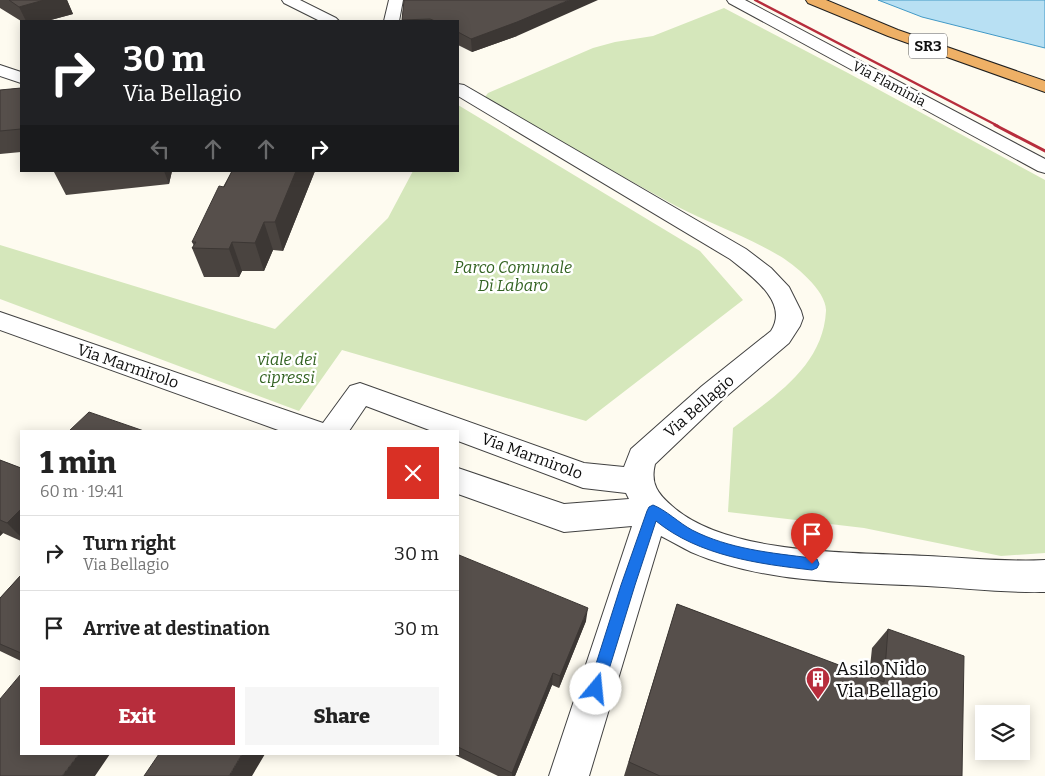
<!DOCTYPE html>
<meta charset="utf-8">
<style>
:root{--surface:#fff;--page:#f6f6f6;--text:#222;--muted:#767676;--line:#e0e0e0;--accent:#b72d3c}
body{margin:0;font-family:Bitter,serif;background:var(--page);color:var(--text);height:100vh;display:flex;flex-direction:column;font-size:19px;white-space:nowrap}
*{box-sizing:border-box;margin:0}
p{font-size:16px;color:var(--muted)}
.icon{flex:none;width:28px;height:28px;fill:none;stroke:currentColor;stroke-width:2;stroke-linecap:round;stroke-linejoin:round}
.map{position:relative;flex:1;overflow:hidden}
.panel{position:absolute;left:20px;top:430px;width:439px;height:325px;display:flex;flex-direction:column;background:var(--surface);border-radius:0px;box-shadow:0 2px 12px #0003}
.panel>*{flex:none}
.top-card{position:absolute;left:20px;top:20px;width:439px;height:152px;border-radius:0px;box-shadow:0 2px 12px #0003;background:#202124;color:#fff;overflow:hidden}
.tools{position:absolute;left:975px;top:705px;display:grid;gap:10px}
.tools a{display:grid;place-items:center;width:55px;height:55px;border-radius:0px;background:var(--surface);box-shadow:0 2px 12px #0003;font-size:25px}
.pin{position:absolute;display:grid;place-items:center;width:42px;height:42px;color:#fff;margin:-51px -21px;border-radius:50% 50% 50% 0;rotate:-45deg;box-shadow:0 0 5px #0007}
.pin .icon{rotate:45deg}
.me{position:absolute;width:55px;margin:-28px;rotate:17deg;stroke-linejoin:round;filter:drop-shadow(0 0 4px #0008)}
.turn{display:flex;align-items:center;gap:18px;height:105px;padding:0 20px;font-size:22px}
.turn .icon{width:65px;height:65px;stroke-width:2.5}
.turn b{display:block;font-size:35px;line-height:42px}
.lanes{display:flex;align-items:center;height:48px;padding:0 20px;background:#0003;justify-content:center;gap:25px;direction:ltr}
.lanes .off{opacity:.35}
.round{display:grid;place-items:center;flex:none;width:52px;height:52px;border-radius:0px;background:var(--page)}
.overview{display:flex;align-items:center;justify-content:space-between;height:85px;padding:0 20px}
h1{font-size:30px;font-weight:800;line-height:38px}
.primary-button{display:flex;gap:10px;margin-top:auto;padding:10px 20px}
.primary-button a{flex:1;height:58px;border-radius:0px;background:var(--accent);color:#fff;font-size:20px;font-weight:800;line-height:58px;text-align:center}
.primary-button a+a{background:var(--page);color:var(--text)}
ul{padding:0;list-style:none}
li{display:flex;align-items:center;gap:15px;height:75px;padding:0 20px;border-top:1px solid var(--line)}
li div{flex:1}
li b{display:block;font-size:19px}
li em{font-style:normal}
.map>svg:first-child{display:block}
.green{fill:#d5e7bb}
.water{fill:#b8e0f3;stroke:#4299c6}
.lines{fill:none;stroke-linecap:round;stroke-linejoin:round}
.minor-casing{stroke:#414141;stroke-width:2}
.tertiary-casing{stroke:#414141;stroke-width:2}
.trunk-casing{stroke:#1f1f1f;stroke-width:2}
.minor{fill:#fff;fill-rule:evenodd}
.tertiary{fill:#fff;fill-rule:evenodd}
.trunk{fill:#eeb066;fill-rule:evenodd}
.rail-far1{stroke:#b72d3c;stroke-width:2.5}
.rail{stroke:#b72d3c;stroke-width:3}
.wall{fill:#4a4440}
.shaded-wall{fill:#3c3734}
.building{fill:#564f4b;stroke:#3c3734}
.route{fill:#1a73e8;stroke:#114b97}
.labels{text-anchor:middle;dominant-baseline:central;stroke-width:5;stroke-linejoin:round;paint-order:stroke}
.far-street-label{font-size:14px;fill:#0e0e0e;stroke:#fff}
.shield{fill:#fff;stroke:#565656;stroke-width:1}
.shield-label{font-size:15px;font-weight:bold;fill:#0e0e0e}
.park-label{font-size:16px;font-style:italic;fill:#336322;stroke:#fff}
.street-label{font-size:16px;fill:#0e0e0e;stroke:#fff}
.near-poi-label{font-size:19px;fill:#0e0e0e;stroke:#fff;text-anchor:start}
</style>
<div class="map">
<svg width="1045" height="776" viewBox="0 0 1045 776">
<rect width="100%" height="100%" fill="#fefbf0"/>
<path class="green" d="M 724,8 L 848,73 L 1045,180 L 1045,553 L 1001,556 L 864,528 L 728,512 L 733,428 C 773,397 823,367 826,311 C 827,291 794,264 778,255 C 746,236 709,223 676,206 C 611,171 548,133 485,97 L 488,93 L 593,48 L 615,42 L 653,36 Z
M 458,105 L 700,251 L 743,300 L 586,421 L 342,350 L 299,411 L 0,299 L 0,245 L 275,329 L 388,218 L 413,171 L 458,171 Z"/>
<path class="water" d="M 878,0 L 1045,0 L 1045,48 L 922,17 Z"/>
<g class="lines">
<defs>
<path id="minor" d="M 282,0 L 300,0 L 336,18 L 339,21 L 320,21 L 284,3 Z
M 389,0 L 403,0 L 399,21 L 384,21 Z
M 0,65 L 21,72 L 21,83 L 0,76 Z
M 458,84 L 464,85 L 746,249 L 771,268 L 789,287 L 801,311 L 803,318 L 800,326 L 789,343 L 722,400 L 655,464 C 650,484 658,494 672,506 C 728,556 855,552 928,556 C 967,558 1006,562 1045,560 L 1045,592 C 1006,593 967,588 927,586 C 849,582 765,584 691,552 C 681,547 671,541 661,536 L 589,776 L 549,776 L 632,526 L 564,532 L 458,494 L 458,468 L 564,504 L 629,499 L 626,493 L 583,488 L 458,441 L 458,431 L 432,431 L 366,406 L 349,431 L 281,431 L 0,330 L 0,312 L 323,423 L 350,386 L 360,383 L 584,463 L 624,467 L 631,449 L 702,386 L 771,331 C 790,302 750,275 730,259 L 458,96 Z"/>
<path id="tertiary" d="M 727,0 L 745,0 L 1045,159 L 1045,173 L 1038,171 L 729,3 Z"/>
<path id="trunk" d="M 806,0 L 826,0 L 898,30 L 1045,81 L 1045,92 L 888,36 L 808,3 Z"/>
</defs>
<use href="#minor" class="minor-casing"/>
<use href="#tertiary" class="tertiary-casing"/>
<use href="#trunk" class="trunk-casing"/>
<use href="#minor" class="minor"/>
<use href="#tertiary" class="tertiary"/>
<use href="#trunk" class="trunk"/>
<path class="rail-far1" d="M 755,0 L 998,126"/>
<path class="rail" d="M 995,125 L 1045,151"/>
</g>
<path class="wall" d="M 0,0 L 67,0 L 73,14 L 47,21 L 21,21 L 0,8 Z
M 404,0 L 517,36 L 472,52 L 458,45 L 458,21 L 402,21 Z
M 21,88 L 21,152 L 0,154 L 0,90 Z
M 54,171 L 172,171 L 169,184 L 66,195 L 54,172 Z
M 232,171 L 315,171 L 283,251 L 273,250 L 264,271 L 242,271 L 239,277 L 204,277 L 192,248 L 194,246 L 192,242 Z
M 0,460 L 21,468 L 21,541 L 3,533 L 0,536 Z
M 458,557 L 586,621 L 559,688 L 552,685 L 515,776 L 498,776 L 453,754 L 458,754 Z
M 21,575 L 21,661 L 0,651 L 0,598 Z
M 677,604 L 869,677 L 872,648 L 888,629 L 962,776 L 624,776 L 671,624 Z"/>
<path class="shaded-wall" d="M 44,0 L 67,0 L 73,14 L 47,21 L 26,21 L 19,7 Z
M 569,0 L 598,0 L 517,36 L 472,52 L 471,39 Z
M 164,171 L 172,171 L 169,184 Z
M 296,171 L 315,171 L 283,251 L 275,222 Z
M 264,222 L 273,250 L 264,271 L 255,243 Z
M 232,242 L 242,271 L 239,277 L 229,249 Z
M 21,509 L 21,537 L 7,523 Z
M 0,530 L 3,533 L 0,536 Z
M 588,608 L 586,621 L 559,688 L 560,676 Z
M 553,673 L 552,685 L 515,776 L 512,776 L 512,773 Z
M 79,754 L 110,754 L 95,776 L 62,776 Z
M 242,754 L 265,754 L 252,776 L 229,776 Z"/>
<path class="building" d="M 9,0 L 44,0 L 19,7 Z
M 404,0 L 569,0 L 517,22 L 471,39 L 458,32 L 458,21 L 435,21 L 430,19 L 402,20 Z
M 21,88 L 21,129 L 0,131 L 0,90 Z
M 232,171 L 296,171 L 275,222 L 264,222 L 255,243 L 232,242 L 229,249 L 192,248 L 196,242 L 192,242 L 219,186 L 224,187 Z
M 89,412 L 144,431 L 69,431 Z
M 0,460 L 21,468 L 21,509 L 7,523 L 0,520 Z
M 459,555 L 588,608 L 560,676 L 553,673 L 512,773 L 458,747 L 458,557 Z
M 21,575 L 21,653 L 0,644 L 0,598 Z
M 677,604 L 884,682 L 888,629 L 964,656 L 962,776 L 660,776 L 629,762 Z
M 21,674 L 21,754 L 79,754 L 62,776 L 0,776 L 0,699 Z
M 159,754 L 242,754 L 229,776 L 144,776 Z"/>
<path class="route" d="M 653,505 C 666,510 679,523 692,530 C 729,549 771,553 812,558 L 817,559 L 819,564 L 817,568 L 812,570 C 759,564 699,556 656,521 L 635,585 L 603,689 L 601,695 L 596,697 L 590,695 L 588,689 L 621,585 L 647,511 L 649,507 Z"/>
<defs>
<symbol id="building-pin" viewBox="-11 -11 22 30"><path d="M0 17L-7.5 6A9.5 9.5 0 1 1 7.5 6Z" fill="#b72d3c" stroke="#fff"/><path d="M-4-6H4V6H1V3H-1V6H-4ZM-2.5-4.3h1.7v1.8h-1.7ZM.8-4.3h1.7v1.8H.8ZM-2.5-1h1.7V.8h-1.7ZM.8-1h1.7V.8H.8Z" fill="#fff"/></symbol>
</defs>
<g fill-rule="evenodd">
<use href="#building-pin" x="804" y="665" width="28" height="38"/>
</g>
<g class="labels">
<g class="far-street-label">
<text transform="translate(889 84) rotate(28)">Via Flaminia</text>
</g>
<rect class="shield" x="909" y="33.5" width="38" height="25" rx="4"/>
<g class="shield-label">
<text x="928" y="46">SR3</text>
</g>
<g class="park-label">
<text x="513" y="267">Parco Comunale<tspan x="513" dy="18">Di Labaro</tspan></text>
<text x="287" y="359">viale dei<tspan x="287" dy="18">cipressi</tspan></text>
</g>
<g class="street-label">
<text transform="translate(128 366) rotate(19)">Via Marmirolo</text>
<text transform="translate(699 406) rotate(-41)">Via Bellagio</text>
<text transform="translate(532 456) rotate(20)">Via Marmirolo</text>
</g>
<g class="near-poi-label">
<text x="836" y="668">Asilo Nido<tspan x="836" dy="22">Via Bellagio</tspan></text>
</g>
</g>
</svg>
<div class="tools">
<a><svg class="icon" aria-label="layers" viewBox="0 0 24 24"><path d="M12 4l9 5-9 5-9-5zM3 14l9 5 9-5"/></svg></a>
</div>
<div class="pin" style="left:812px;top:564px;background:#d93025"><svg class="icon" aria-label="arrive" viewBox="0 0 24 24"><path d="M6 21V4h12l-3 4 3 4H6"/></svg></div>
<svg class="me" style="left:596px;top:689px" viewBox="-20 -20 40 40"><circle r="19" fill="#fff"/><path d="M0-13L10 11 0 6-10 11z" fill="#1a73e8"/></svg>
<div class="top-card">
<div class="turn"><svg class="icon" aria-label="right" viewBox="0 0 24 24"><path d="M7 20v-9h11M14 6l5 5-5 5"/></svg><div><b>30 m</b>Via Bellagio</div></div>
<div class="lanes"><svg class="icon off" aria-label="left" viewBox="0 0 24 24"><path d="M17 20v-9H6M10 6l-5 5 5 5"/></svg><svg class="icon off" aria-label="ahead" viewBox="0 0 24 24"><path d="M12 20V5M6 11l6-6 6 6"/></svg><svg class="icon off" aria-label="ahead" viewBox="0 0 24 24"><path d="M12 20V5M6 11l6-6 6 6"/></svg><svg class="icon" aria-label="right" viewBox="0 0 24 24"><path d="M7 20v-9h11M14 6l5 5-5 5"/></svg></div>
</div>
<section class="panel">
<div class="overview"><div><h1>1 min</h1><p>60 m · 19:41</p></div><a class="round" style="background:#d93025;color:#fff"><svg class="icon" aria-label="close" viewBox="0 0 24 24"><path d="M6 6l12 12M18 6L6 18"/></svg></a></div>
<ul>
<li><svg class="icon" aria-label="right" viewBox="0 0 24 24"><path d="M7 20v-9h11M14 6l5 5-5 5"/></svg><div><b>Turn right</b><p>Via Bellagio</p></div><em>30 m</em></li>
<li><svg class="icon" aria-label="arrive" viewBox="0 0 24 24"><path d="M6 21V4h12l-3 4 3 4H6"/></svg><div><b>Arrive at destination</b></div><em>30 m</em></li>
</ul>
<div class="primary-button"><a>Exit</a><a>Share</a></div>
</section>
</div>
